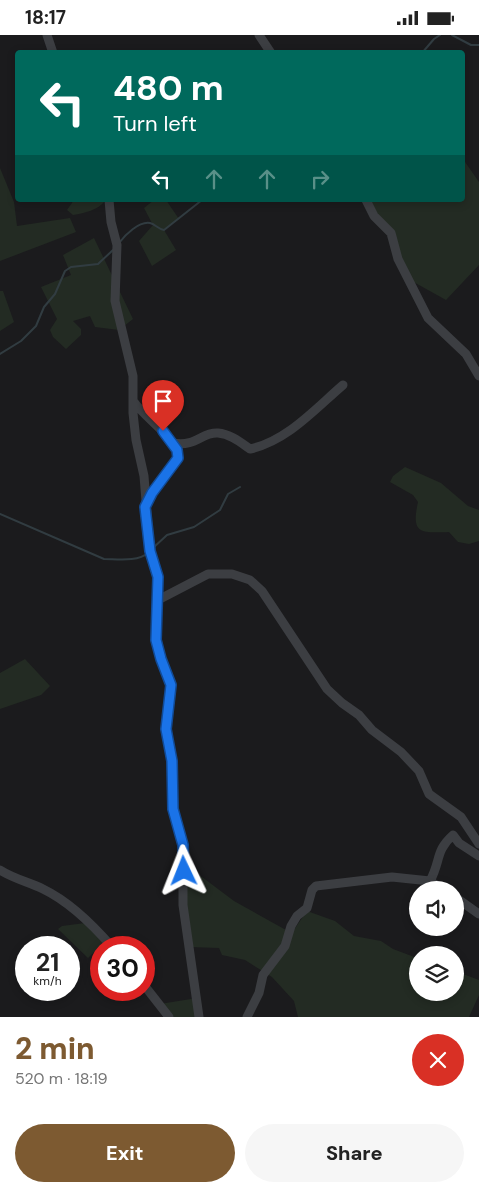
<!DOCTYPE html>
<meta charset="utf-8">
<style>
:root{--surface:#fff;--page:#f6f6f6;--text:#222;--muted:#767676;--accent:#7d5a31}
body{margin:0;font-family:"DM Sans",sans-serif;background:var(--page);color:var(--text);height:100vh;display:flex;flex-direction:column;font-size:19px;white-space:nowrap}
*{box-sizing:border-box;margin:0}
p{font-size:16px;color:var(--muted)}
.icon{flex:none;width:28px;height:28px;fill:none;stroke:currentColor;stroke-width:2;stroke-linecap:round;stroke-linejoin:round}
.map{position:relative;height:982px;overflow:hidden}
.side{display:flex;flex-direction:column;background:var(--surface);flex:1}
.side>*{flex:none}
.hud{position:absolute;left:15px;top:15px;width:450px;height:152px;border-radius:5px;box-shadow:0 2px 8px #0003;background:#00695c;color:#fff;overflow:hidden}
.tools{position:absolute;left:409px;top:846px;display:grid;gap:10px}
.tools a{display:grid;place-items:center;width:55px;height:55px;border-radius:50%;background:var(--surface);box-shadow:0 2px 8px #0003;font-size:25px}
.speed{position:absolute;left:15px;top:901px;display:flex;gap:10px;font-size:25px;font-weight:700;text-align:center}
.speed>*{display:grid;place-content:center;width:65px;height:65px;border-radius:50%;background:var(--surface);box-shadow:0 2px 8px #0003;line-height:1}
.speed small{font-size:12px;font-weight:400}
.speed .limit{border:8px solid #d22;background:#fff;color:#111}
.pin{position:absolute;display:grid;place-items:center;width:42px;height:42px;color:#fff;margin:-51px -21px;border-radius:50% 50% 50% 0;rotate:-45deg;box-shadow:0 0 5px #0007}
.pin .icon{rotate:45deg}
.me{position:absolute;width:55px;margin:-28px;rotate:358deg;stroke-linejoin:round;filter:drop-shadow(0 0 4px #0008)}
.turn{display:flex;align-items:center;gap:18px;height:105px;padding:0 15px;font-size:22px}
.turn .icon{width:65px;height:65px;stroke-width:2.5}
.turn b{display:block;font-size:35px;line-height:42px}
.lanes{display:flex;align-items:center;height:48px;padding:0 15px;background:#0003;justify-content:center;gap:25px;direction:ltr}
.lanes .off{opacity:.35}
.round{display:grid;place-items:center;flex:none;width:52px;height:52px;border-radius:26px;background:var(--page)}
.headline{display:flex;align-items:center;justify-content:space-between;height:85px;padding:0 15px}
h1{font-size:30px;font-weight:800;line-height:38px;color:var(--accent)}
.action{display:flex;gap:10px;margin-top:auto;padding:10px 15px}
.action a{flex:1;height:58px;border-radius:30px;background:var(--accent);color:#fff;font-size:20px;font-weight:800;line-height:58px;text-align:center}
.action a+a{background:var(--page);color:var(--text)}
.status{display:flex;justify-content:space-between;align-items:center;height:35px;padding:0 25px;background:var(--surface);direction:ltr}
.status svg{height:14px;fill:currentColor}
.map>svg:first-child{display:block}
.green{fill:#232b23}
.lines{fill:none;stroke-linecap:round;stroke-linejoin:round}
.stream{stroke:#313c41;stroke-width:2}
.minor{stroke:#3c3e42;stroke-width:9}
.route-casing{stroke:#114b97;stroke-width:12}
.route{stroke:#1a73e8;stroke-width:9}
</style>
<div class="status"><b>18:17</b><svg viewBox="0 0 49 12"><path d="M0 12V9h3v3zM5 12V6h3v6zM10 12V3h3v9zM15 12V0h3v12zM26 1h20v11H26zM47 4h2v5h-2z"/></svg></div>
<div class="map">
<svg width="479" height="982" viewBox="0 0 479 982">
<rect width="100%" height="100%" fill="#1b1b1d"/>
<path class="green" d="M 463,124 L 479,147 L 479,230 L 446,265 L 410,245 L 394,201 L 367,165 L 462,165 Z
M 0,133 L 14,167 L 17,191 L 70,183 L 76,197 L 0,226 Z
M 74,165 L 105,165 L 105,166 C 98,175 85,178 73,180 L 67,175 Z
M 154,165 L 166,165 L 179,184 L 164,195 L 176,215 L 152,231 L 139,206 L 153,190 L 144,173 Z
M 94,203 L 133,284 L 119,295 L 95,292 L 90,281 L 73,286 L 81,294 L 81,300 L 66,314 L 53,302 L 50,295 L 57,284 L 41,252 L 71,240 L 63,220 Z
M 0,256 L 3,256 L 14,287 L 0,296 Z
M 405,432 L 441,448 L 468,471 L 479,475 L 479,506 L 469,509 L 458,507 L 449,497 C 420,498 411,499 418,467 L 413,460 L 390,447 L 393,441 Z
M 25,624 L 50,651 L 41,660 L 0,674 L 0,638 Z
M 182,833 L 202,842 L 234,866 L 286,895 L 293,896 L 307,876 L 335,886 L 354,901 L 381,906 L 393,914 L 417,923 L 418,958 L 455,958 L 455,936 L 479,945 L 479,960 L 469,982 L 298,982 L 294,966 L 272,942 L 245,925 L 222,920 L 219,913 L 190,912 Z
M 85,888 L 103,908 L 88,923 L 58,894 L 62,891 Z
M 197,963 L 199,982 L 170,982 L 160,969 Z"/>
<g class="lines">
<path class="stream" d="M 452,0 L 471,10 L 479,10
M 422,18 L 434,4 L 440,0
M 119,208 C 125,200 139,186 150,188 C 155,189 158,194 164,195 L 202,165
M 0,319 L 21,306 L 36,291 L 44,272 L 55,259 L 65,236 L 71,232 L 98,229 L 113,215
M 0,479 L 104,524 C 117,524 138,527 148,518
M 153,513 L 167,500 L 194,492 L 220,475 L 228,459 L 240,452"/>
<path class="minor" d="M 47,0 L 53,18
M 259,0 L 271,18
M 109,165 L 111,187 L 117,210 L 115,266 L 133,341 L 133,378 L 136,405 L 144,441 L 150,516 L 158,542 L 156,605 L 161,624 L 171,650 L 166,694 L 172,726 L 173,774 L 183,810 L 183,870 L 199,982
M 366,165 L 374,181 L 391,198 L 398,224 L 428,283 L 466,319 L 479,341
M 134,367 C 145,383 178,404 178,423 L 152,458 L 147,467
M 173,408 C 197,412 201,397 218,398 C 230,399 240,407 250,414 C 287,406 315,374 343,350
M 158,565 L 208,539 L 232,539 L 250,545 L 262,556 L 327,654 L 342,668 L 359,680 L 372,695 L 401,717 L 419,736 L 429,759 L 461,782 L 479,809
M 0,835 C 14,844 29,847 43,854 C 70,867 93,890 112,912
M 430,846 C 441,826 435,816 453,800 L 459,808 L 479,821
M 455,862 L 479,879
M 144,950 L 169,982
M 247,982 L 259,958 L 263,940 L 285,911 L 291,891 L 297,881 L 307,873 L 312,855 L 316,851 L 392,842 L 430,846 L 444,855"/>
</g>
<g class="lines">
<defs>
<path id="route" d="M 163,396 L 177,415 L 178,423 L 152,458 L 145,472 L 150,516 L 158,542 L 156,605 L 161,624 L 171,650 L 166,694 L 172,726 L 173,774 L 183,810 L 184,836"/>
</defs>
<use href="#route" class="route-casing"/>
<use href="#route" class="route"/>
</g>
</svg>
<div class="tools">
<a><svg class="icon" aria-label="sound" viewBox="0 0 24 24"><path d="M4 9h4l5-4v14l-5-4H4zM17 9q2 3 0 6"/></svg></a>
<a><svg class="icon" aria-label="layers" viewBox="0 0 24 24"><path d="M12 4l9 5-9 5-9-5zM3 14l9 5 9-5"/></svg></a>
</div>
<div class="speed"><div>21<small>km/h</small></div><div class="limit">30</div></div>
<div class="pin" style="left:163px;top:396px;background:#d93025"><svg class="icon" aria-label="arrive" viewBox="0 0 24 24"><path d="M6 21V4h12l-3 4 3 4H6"/></svg></div>
<svg class="me" style="left:184px;top:836px" viewBox="-20 -20 40 40"><path d="M0-17L14 15 0 8-14 15z" fill="#1a73e8" stroke="#fff" stroke-width="4"/></svg>
<div class="hud">
<div class="turn"><svg class="icon" aria-label="left" viewBox="0 0 24 24"><path d="M17 20v-9H6M10 6l-5 5 5 5"/></svg><div><b>480 m</b>Turn left</div></div>
<div class="lanes"><svg class="icon" aria-label="left" viewBox="0 0 24 24"><path d="M17 20v-9H6M10 6l-5 5 5 5"/></svg><svg class="icon off" aria-label="ahead" viewBox="0 0 24 24"><path d="M12 20V5M6 11l6-6 6 6"/></svg><svg class="icon off" aria-label="ahead" viewBox="0 0 24 24"><path d="M12 20V5M6 11l6-6 6 6"/></svg><svg class="icon off" aria-label="right" viewBox="0 0 24 24"><path d="M7 20v-9h11M14 6l5 5-5 5"/></svg></div>
</div>
</div>
<section class="side">
<div class="headline"><div><h1>2 min</h1><p>520 m · 18:19</p></div><a class="round" style="background:#d93025;color:#fff"><svg class="icon" aria-label="close" viewBox="0 0 24 24"><path d="M6 6l12 12M18 6L6 18"/></svg></a></div>
<div class="action"><a>Exit</a><a>Share</a></div>
</section>
